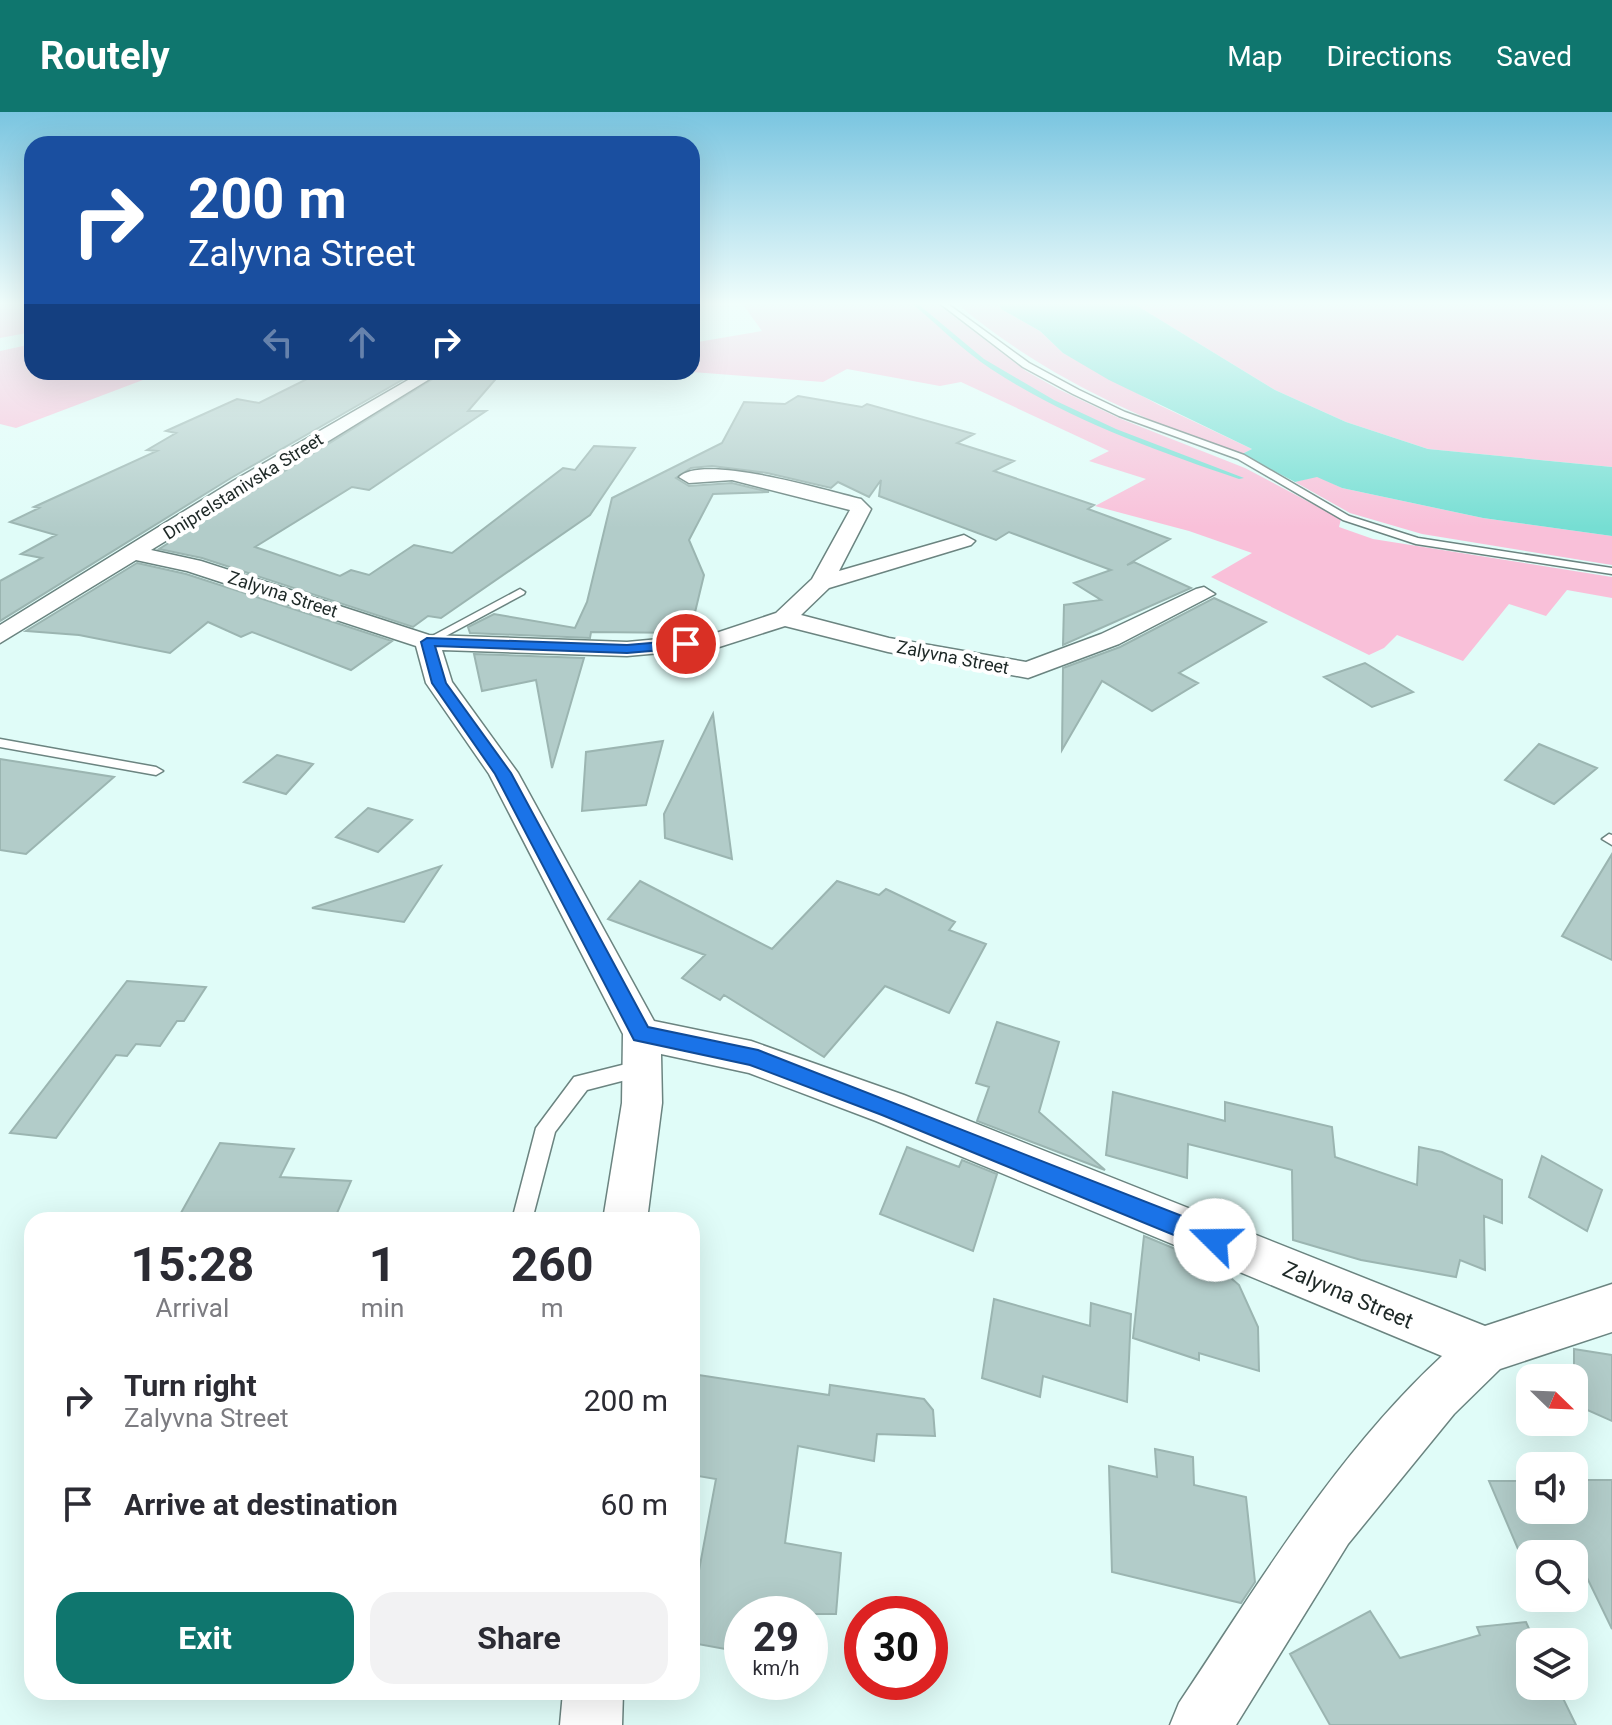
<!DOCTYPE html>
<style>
:root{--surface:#fff;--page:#f2f2f3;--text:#2b2b33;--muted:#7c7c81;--accent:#0f766e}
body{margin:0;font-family:Roboto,sans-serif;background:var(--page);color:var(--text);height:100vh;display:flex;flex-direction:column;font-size:30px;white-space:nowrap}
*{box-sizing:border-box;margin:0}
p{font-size:26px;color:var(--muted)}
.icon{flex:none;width:44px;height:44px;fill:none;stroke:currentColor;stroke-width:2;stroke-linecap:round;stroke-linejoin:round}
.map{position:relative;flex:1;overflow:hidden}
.drawer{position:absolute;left:24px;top:1100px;width:676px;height:488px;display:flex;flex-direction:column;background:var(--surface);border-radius:24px;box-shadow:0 8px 32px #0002}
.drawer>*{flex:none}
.guide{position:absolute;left:24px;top:24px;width:676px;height:244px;border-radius:24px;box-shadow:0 8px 32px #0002;background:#1a4fa0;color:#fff;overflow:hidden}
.needle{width:52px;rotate:113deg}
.controls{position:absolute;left:1516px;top:1252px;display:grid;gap:16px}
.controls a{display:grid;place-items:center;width:72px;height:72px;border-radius:16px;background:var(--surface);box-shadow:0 8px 32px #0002;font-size:40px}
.speed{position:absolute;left:724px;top:1484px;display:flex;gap:16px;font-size:40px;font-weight:700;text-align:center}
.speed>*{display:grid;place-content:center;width:104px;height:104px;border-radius:50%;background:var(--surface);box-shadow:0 8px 32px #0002;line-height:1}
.speed small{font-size:20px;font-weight:400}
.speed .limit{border:12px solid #d22;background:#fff;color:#111}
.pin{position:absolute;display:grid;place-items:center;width:68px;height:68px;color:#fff;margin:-34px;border:4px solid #fff;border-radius:50%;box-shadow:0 2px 8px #0007}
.me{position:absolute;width:88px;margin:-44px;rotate:292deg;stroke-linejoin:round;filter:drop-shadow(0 0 6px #0008)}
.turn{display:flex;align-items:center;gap:28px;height:168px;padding:0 32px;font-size:36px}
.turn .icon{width:104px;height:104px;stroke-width:2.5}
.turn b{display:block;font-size:56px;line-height:68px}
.lanes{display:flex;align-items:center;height:76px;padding:0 32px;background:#0003;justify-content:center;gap:40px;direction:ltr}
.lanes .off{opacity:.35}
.eta{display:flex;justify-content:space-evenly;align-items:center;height:136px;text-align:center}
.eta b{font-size:48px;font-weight:700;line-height:56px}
.primary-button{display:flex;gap:16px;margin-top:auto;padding:16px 32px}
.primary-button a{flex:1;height:92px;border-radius:24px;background:var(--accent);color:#fff;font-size:32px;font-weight:700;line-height:92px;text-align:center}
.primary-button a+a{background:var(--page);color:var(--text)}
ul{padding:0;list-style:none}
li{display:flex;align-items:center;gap:24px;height:104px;padding:0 32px}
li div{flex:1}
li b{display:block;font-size:30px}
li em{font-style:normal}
header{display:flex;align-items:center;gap:48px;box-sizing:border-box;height:112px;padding:0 40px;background:var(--accent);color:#fff}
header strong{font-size:38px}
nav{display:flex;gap:44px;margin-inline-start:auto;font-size:28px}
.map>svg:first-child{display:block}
.green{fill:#f9c0d9}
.water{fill:#76ded3}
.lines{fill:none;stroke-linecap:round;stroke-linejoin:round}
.stream{fill:#76ded3;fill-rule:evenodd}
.building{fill:#b2ccc9;stroke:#9bb5b1;stroke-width:2}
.service-casing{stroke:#6b8480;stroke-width:3}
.minor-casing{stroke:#6b8480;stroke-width:3}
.service{fill:#fff;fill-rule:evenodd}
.minor{fill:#fff;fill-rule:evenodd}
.route{fill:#1a73e8;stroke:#114b97;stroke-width:2}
.labels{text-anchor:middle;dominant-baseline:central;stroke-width:8;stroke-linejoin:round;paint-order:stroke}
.far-street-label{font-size:18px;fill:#1d2826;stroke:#fff}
.street-label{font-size:22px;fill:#1d2826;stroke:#fff}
</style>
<header>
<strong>Routely</strong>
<nav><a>Map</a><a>Directions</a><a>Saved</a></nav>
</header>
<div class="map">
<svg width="1612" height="1613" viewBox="0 0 1612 1613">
<rect width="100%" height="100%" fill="#e0fcf8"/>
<path class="green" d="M 0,190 L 32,190 L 32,220 L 0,226 Z
M 741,190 L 935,190 L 1026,259 L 1058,277 L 1121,307 L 1245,356 L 1341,407 L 1339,415 L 1373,427 L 1612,465 L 1612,486 L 1567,478 L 1546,504 L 1509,492 L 1463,549 L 1397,523 L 1384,536 L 1369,543 L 1211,465 L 1252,441 L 1189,419 L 1095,394 L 1146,367 L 1089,349 L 1109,339 L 961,270 L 940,274 L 847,257 L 823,270 L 692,260 L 692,231 L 762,219 Z
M 955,190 L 997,190 L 1001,197 L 1040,219 L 1063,241 L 1159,293 L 1252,337 L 1242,342 C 1137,307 1040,262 955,190 Z
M 1131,190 L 1612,190 L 1612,355 L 1428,337 L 1346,310 L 1275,278 Z
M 32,232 L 32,260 L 164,260 L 16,316 L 0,312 L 0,239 Z
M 1317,364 L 1342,376 L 1483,406 L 1612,424 L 1612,453 L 1422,422 L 1350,401 L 1295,370 Z"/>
<path class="water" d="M 997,190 L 1131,190 L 1275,278 L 1346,310 L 1428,337 L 1612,355 L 1612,424 L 1483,406 L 1342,376 L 1317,365 L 1295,370 L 1242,342 L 1252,337 L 1109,268 L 1063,241 L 1040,219 L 1001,197 Z"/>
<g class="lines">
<path class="stream" d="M 910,190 L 915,190 L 924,197 L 984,247 L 1054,288 L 1116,317 L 1244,366 L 1239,367 C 1154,338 1067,307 991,257 C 962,238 937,212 910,190 Z"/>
</g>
<path class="building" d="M 321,260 L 416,260 L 231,366 L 0,509 L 0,469 L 42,446 L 21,442 L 56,423 L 10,410 L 39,396 L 34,395 L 157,339 L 147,338 L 176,321 L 166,319 L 237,287 L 259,291 Z
M 444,260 L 501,261 L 468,299 L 486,299 L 369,378 L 352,375 L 255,435 L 340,464 L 351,458 L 369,463 L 414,433 L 452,441 L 563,356 L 575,358 L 594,334 L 635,336 L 590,403 L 441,506 L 428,504 L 413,515 L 202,446 L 159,437 Z
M 798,284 L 862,295 L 867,292 L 974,322 L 957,331 L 1014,349 L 994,359 L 1094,393 L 1088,397 L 1170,427 L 1127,453 L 1134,450 L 1191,476 L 1063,533 L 1064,493 L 1101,488 L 1074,471 L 1111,458 L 1009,420 L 996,428 L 879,384 L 881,368 L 869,385 L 838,370 L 831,376 L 767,361 L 712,354 L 691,356 L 676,366 L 689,374 L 732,371 L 769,380 L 713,382 L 689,428 L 704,463 L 690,521 L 591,520 L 590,526 L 470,521 L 468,515 L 494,502 L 575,516 L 587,490 L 612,386 L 722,331 L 744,290 L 785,292 Z
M 137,451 L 186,462 L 392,529 L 351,558 L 252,520 L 241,525 L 208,510 L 170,541 L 79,523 L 26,519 Z
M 1214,486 L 1266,510 L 1179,561 L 1198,571 L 1152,599 L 1102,569 L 1062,638 L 1063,556 L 1120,535 Z
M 474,542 L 584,546 L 552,656 L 536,568 L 482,579 Z
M 1365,551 L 1413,580 L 1372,595 L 1324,565 Z
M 713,602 L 732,747 L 665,726 L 664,702 Z
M 663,629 L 646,693 L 582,699 L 586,640 Z
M 1539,632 L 1597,656 L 1554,692 L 1505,668 Z
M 277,643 L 313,652 L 286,682 L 244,670 Z
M 0,647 L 114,665 L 26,742 L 0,738 Z
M 368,696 L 412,708 L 378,740 L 336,725 Z
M 1612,742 L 1612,848 L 1562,824 Z
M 441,754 L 404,810 L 312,796 Z
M 640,769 L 772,837 L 837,769 L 879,783 L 886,777 L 955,810 L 949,818 L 986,832 L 949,901 L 885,874 L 824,945 L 724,883 L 720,888 L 682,866 L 705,843 L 608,807 Z
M 127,869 L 206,875 L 184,909 L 177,909 L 160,934 L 136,932 L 127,944 L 116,943 L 56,1026 L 10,1021 Z
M 997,910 L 1059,930 L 1039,1000 L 1105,1058 L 977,1009 L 989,975 L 976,971 Z
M 1113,980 L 1225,1009 L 1225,990 L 1332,1015 L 1335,1045 L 1417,1073 L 1419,1035 L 1442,1040 L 1502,1068 L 1502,1111 L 1484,1104 L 1485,1158 L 1460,1148 L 1456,1165 L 1361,1148 L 1293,1128 L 1292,1058 L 1188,1032 L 1187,1066 L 1106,1043 Z
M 220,1031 L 294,1037 L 280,1065 L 351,1069 L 334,1108 L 177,1108 Z
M 907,1035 L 959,1055 L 962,1048 L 997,1062 L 973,1139 L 880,1102 Z
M 1542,1044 L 1602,1078 L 1587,1119 L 1529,1085 Z
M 1144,1124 L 1217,1154 L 1239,1173 L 1258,1215 L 1259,1259 L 1199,1241 L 1199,1248 L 1133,1226 Z
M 994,1187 L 1090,1214 L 1091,1191 L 1131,1202 L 1127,1290 L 1043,1264 L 1040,1285 L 982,1266 Z
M 1574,1237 L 1612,1243 L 1612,1309 L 1574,1292 Z
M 692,1262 L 829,1283 L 830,1273 L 924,1287 L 933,1298 L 935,1324 L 877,1322 L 874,1349 L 798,1334 L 785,1431 L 841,1441 L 836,1502 L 742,1502 L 742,1540 L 692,1531 L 692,1496 L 716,1367 L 692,1363 Z
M 1155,1337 L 1193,1345 L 1194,1373 L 1246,1385 L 1255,1470 L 1241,1491 L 1112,1460 L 1109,1354 L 1157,1365 Z
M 1574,1368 L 1612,1368 L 1612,1517 L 1576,1443 L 1521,1444 L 1489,1369 L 1530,1369 L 1530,1398 L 1574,1398 Z
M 1370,1499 L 1400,1546 L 1480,1523 L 1477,1515 L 1526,1510 L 1535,1530 L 1530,1530 L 1530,1574 L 1557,1574 L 1576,1613 L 1330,1613 L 1290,1542 Z"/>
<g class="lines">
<defs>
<path id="service" d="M 938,190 L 945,190 L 1029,251 L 1079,278 L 1125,300 L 1244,343 L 1349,404 L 1418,426 L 1612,456 L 1612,462 L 1416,432 L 1343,408 L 1238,347 L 1119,304 L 1073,282 L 1023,255 Z
M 520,477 L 525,480 L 524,482 L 431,532 L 421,530 Z
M 0,627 L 156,655 L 163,659 L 156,663 L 0,635 Z
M 1609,722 L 1612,723 L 1612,733 L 1602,727 Z
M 642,948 L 649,950 L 651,956 L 649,962 L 587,978 L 555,1020 L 532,1108 L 512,1108 L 536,1016 L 574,965 Z"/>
<path id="minor" d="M 422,260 L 441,260 L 151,438 L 201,449 L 429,523 L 627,530 L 713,522 L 776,501 L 812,467 L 850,398 L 732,368 L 689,371 L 679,365 C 702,341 828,379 861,387 L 871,397 L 839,459 L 964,423 L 975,429 L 971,433 L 829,476 L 801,503 L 889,526 L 1026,550 L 1101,522 L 1196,477 L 1204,475 L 1215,482 L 1119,532 L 1028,566 L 888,540 L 785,514 L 716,536 L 627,544 L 442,538 L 452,570 L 518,661 L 654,909 L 751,929 L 904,983 L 1485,1214 L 1612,1172 L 1612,1220 L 1500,1257 L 1454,1302 L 1348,1432 L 1236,1613 L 1170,1613 L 1179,1591 C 1259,1471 1335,1343 1442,1244 L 876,1009 L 749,961 L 661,942 L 662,991 L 647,1108 L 603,1108 L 622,991 L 623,922 L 489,662 L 426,571 L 416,534 L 187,459 L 136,448 L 0,531 L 0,513 L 233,369 Z
M 563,1580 L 623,1580 L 622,1613 L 560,1613 Z"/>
</defs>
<use href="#service" class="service-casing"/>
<use href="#minor" class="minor-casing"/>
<use href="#service" class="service"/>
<use href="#minor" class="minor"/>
</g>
<linearGradient id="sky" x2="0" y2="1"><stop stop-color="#7ac5e0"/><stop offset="0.46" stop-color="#f1fefc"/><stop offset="1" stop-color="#f1fefc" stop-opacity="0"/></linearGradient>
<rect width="1612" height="416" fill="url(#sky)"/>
<path class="route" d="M 427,526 L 627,533 L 686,528 L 693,532 L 686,536 L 627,541 L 435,534 L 446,571 L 511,661 L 648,915 L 758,938 L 1223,1120 L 1227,1128 L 1223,1137 L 1215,1140 L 882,1003 L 750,953 L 634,928 L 495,662 L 432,571 L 421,530 Z"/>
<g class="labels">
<g class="far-street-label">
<text transform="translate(243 374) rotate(-32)">Dniprelstanivska Street</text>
<text transform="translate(283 482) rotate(18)">Zalyvna Street</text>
<text transform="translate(953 545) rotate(11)">Zalyvna Street</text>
</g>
<g class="street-label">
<text transform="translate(1348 1183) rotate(23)">Zalyvna Street</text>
</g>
</g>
</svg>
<div class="controls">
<a><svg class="needle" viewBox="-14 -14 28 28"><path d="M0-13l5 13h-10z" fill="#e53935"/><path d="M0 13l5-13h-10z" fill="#7c7c81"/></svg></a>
<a><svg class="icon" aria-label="sound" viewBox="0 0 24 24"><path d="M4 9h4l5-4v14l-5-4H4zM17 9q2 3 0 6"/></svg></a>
<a><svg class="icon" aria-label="search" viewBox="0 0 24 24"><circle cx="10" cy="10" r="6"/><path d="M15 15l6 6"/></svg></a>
<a><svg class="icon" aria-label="layers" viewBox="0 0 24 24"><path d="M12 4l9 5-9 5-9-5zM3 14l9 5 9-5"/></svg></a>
</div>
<div class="speed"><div>29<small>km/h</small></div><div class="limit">30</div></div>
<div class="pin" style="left:686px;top:532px;background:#d93025"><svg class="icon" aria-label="arrive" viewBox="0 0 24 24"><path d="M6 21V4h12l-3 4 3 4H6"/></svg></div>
<svg class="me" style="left:1215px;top:1128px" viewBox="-20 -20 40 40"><circle r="19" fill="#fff"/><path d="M0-13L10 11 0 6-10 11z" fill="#1a73e8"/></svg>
<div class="guide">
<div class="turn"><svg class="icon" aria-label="right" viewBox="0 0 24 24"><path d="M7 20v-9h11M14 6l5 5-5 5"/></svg><div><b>200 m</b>Zalyvna Street</div></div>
<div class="lanes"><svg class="icon off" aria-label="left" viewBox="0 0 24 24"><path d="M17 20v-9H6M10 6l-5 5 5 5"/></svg><svg class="icon off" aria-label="ahead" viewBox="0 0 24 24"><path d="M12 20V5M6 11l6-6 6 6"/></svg><svg class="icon" aria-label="right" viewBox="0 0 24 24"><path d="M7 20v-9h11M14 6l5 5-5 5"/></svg></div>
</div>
<section class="drawer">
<div class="eta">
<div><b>15:28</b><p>Arrival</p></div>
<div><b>1</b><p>min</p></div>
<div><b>260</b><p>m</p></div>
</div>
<ul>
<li><svg class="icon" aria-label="right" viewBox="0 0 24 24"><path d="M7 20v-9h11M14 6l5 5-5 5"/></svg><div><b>Turn right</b><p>Zalyvna Street</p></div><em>200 m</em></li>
<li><svg class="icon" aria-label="arrive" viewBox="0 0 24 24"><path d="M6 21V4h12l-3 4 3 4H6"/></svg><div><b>Arrive at destination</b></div><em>60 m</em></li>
</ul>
<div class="primary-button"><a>Exit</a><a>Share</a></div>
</section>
</div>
